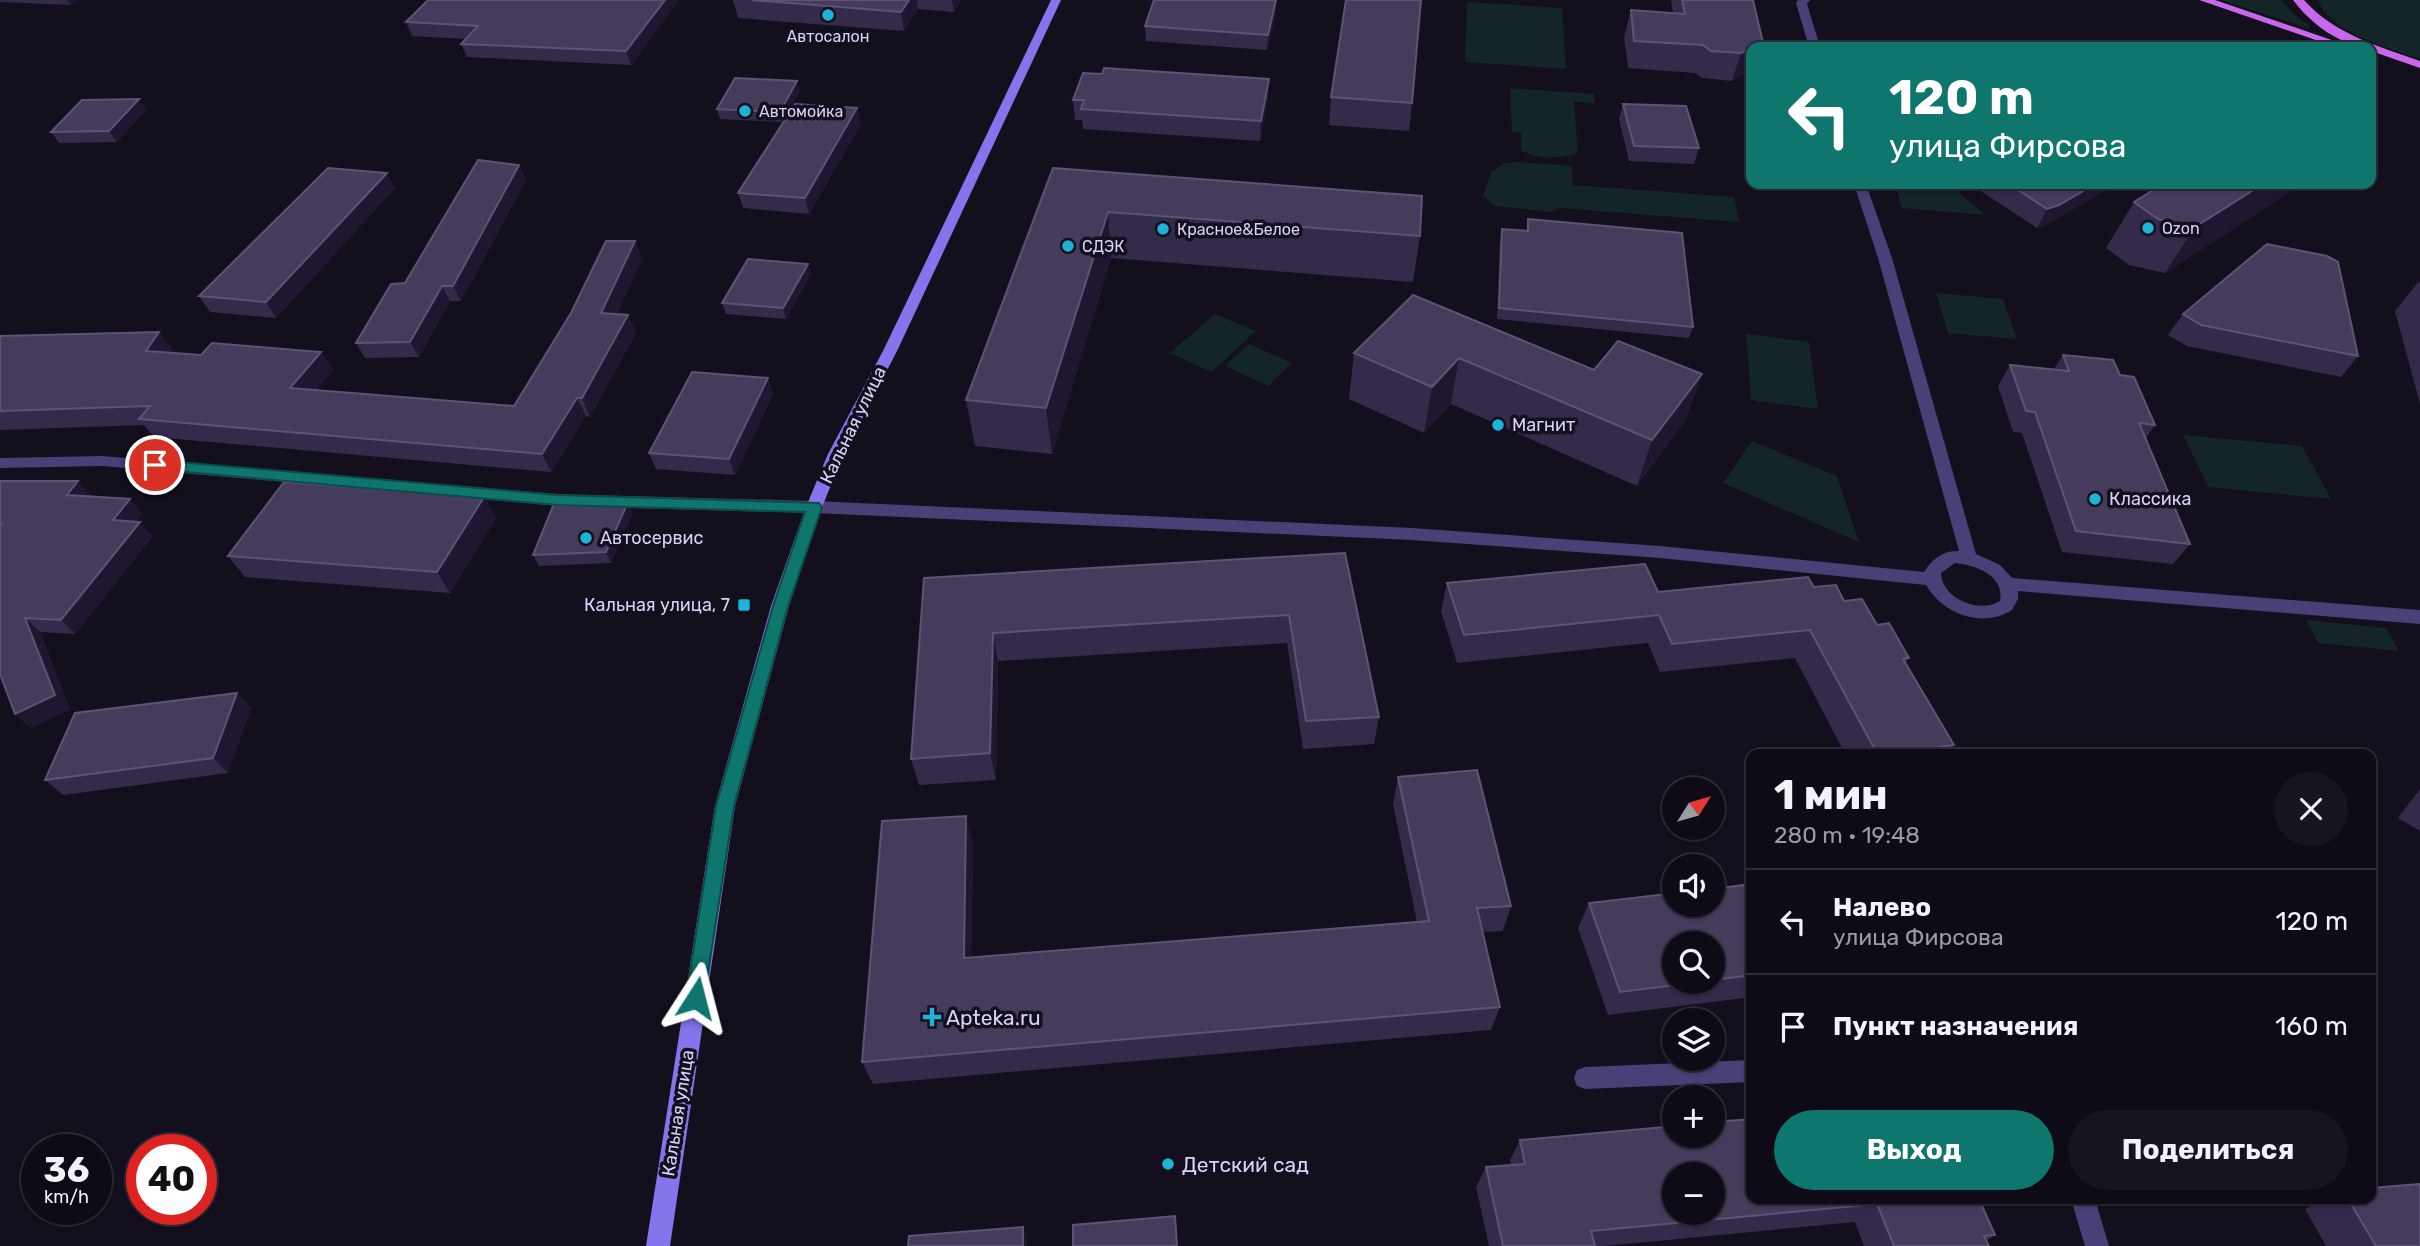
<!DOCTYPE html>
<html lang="ru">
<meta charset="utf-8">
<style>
:root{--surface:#0e0b16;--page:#17141f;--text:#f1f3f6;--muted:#9b9ba1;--line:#2e2b35;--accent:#0f766e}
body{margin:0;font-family:Rubik,sans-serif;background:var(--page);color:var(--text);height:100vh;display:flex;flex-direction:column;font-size:26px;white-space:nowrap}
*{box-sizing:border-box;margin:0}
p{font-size:23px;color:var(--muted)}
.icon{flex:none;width:38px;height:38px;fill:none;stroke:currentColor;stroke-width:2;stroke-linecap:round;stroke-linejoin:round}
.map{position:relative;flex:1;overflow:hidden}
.drawer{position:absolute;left:1746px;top:749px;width:630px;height:455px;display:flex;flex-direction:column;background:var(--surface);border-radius:14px;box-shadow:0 2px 5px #0004,0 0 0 2px var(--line)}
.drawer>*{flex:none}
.top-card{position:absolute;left:1746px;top:42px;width:630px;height:147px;border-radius:14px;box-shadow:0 2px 5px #0004,0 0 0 2px var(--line);background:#0f766e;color:#fff;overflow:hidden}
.needle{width:46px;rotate:53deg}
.buttons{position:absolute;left:1662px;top:777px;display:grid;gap:14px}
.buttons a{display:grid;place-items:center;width:63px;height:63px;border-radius:50%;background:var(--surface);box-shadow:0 2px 5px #0004,0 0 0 2px var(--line);font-size:35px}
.speed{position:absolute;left:21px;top:1134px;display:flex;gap:14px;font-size:35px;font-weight:700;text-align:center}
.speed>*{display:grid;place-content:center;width:91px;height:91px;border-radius:50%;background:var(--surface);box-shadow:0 2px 5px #0004,0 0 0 2px var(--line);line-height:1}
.speed small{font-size:18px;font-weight:400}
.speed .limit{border:10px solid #d22;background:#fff;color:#111}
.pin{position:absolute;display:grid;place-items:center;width:60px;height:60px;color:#fff;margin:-30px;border:4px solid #fff;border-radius:50%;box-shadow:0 2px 7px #0007}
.me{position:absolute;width:77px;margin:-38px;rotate:9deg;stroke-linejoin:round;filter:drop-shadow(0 0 5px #0008)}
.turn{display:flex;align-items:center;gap:24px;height:147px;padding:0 28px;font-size:32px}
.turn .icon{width:91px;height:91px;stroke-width:2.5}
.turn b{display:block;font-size:49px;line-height:60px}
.round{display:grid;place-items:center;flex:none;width:74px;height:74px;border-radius:37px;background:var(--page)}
.headline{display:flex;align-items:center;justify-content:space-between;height:119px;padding:0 28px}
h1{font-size:42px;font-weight:700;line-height:52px}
.button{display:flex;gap:14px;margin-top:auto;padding:14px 28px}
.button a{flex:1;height:80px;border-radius:42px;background:var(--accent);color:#fff;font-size:28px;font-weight:700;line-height:80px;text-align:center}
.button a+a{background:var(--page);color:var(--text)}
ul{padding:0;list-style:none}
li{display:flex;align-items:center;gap:21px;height:105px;padding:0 28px;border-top:2px solid var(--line)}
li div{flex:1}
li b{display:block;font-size:26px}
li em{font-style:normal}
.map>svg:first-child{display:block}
.green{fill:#132526}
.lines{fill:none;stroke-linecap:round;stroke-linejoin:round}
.street{fill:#484076;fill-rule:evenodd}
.secondary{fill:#8575ec;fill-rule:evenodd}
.primary{fill:#c767ea;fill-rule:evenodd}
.wall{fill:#342a49;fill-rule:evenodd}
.shaded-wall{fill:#1f1730}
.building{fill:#453c5c;stroke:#5d5375;stroke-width:2;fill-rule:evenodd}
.route{fill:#0f766e;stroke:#0a4d48;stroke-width:2}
.poi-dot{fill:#1eb2d8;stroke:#130f1d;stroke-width:2.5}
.labels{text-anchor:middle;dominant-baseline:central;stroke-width:7;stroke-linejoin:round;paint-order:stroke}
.far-poi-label{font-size:16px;fill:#dad1f9;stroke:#130f1d;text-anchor:start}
.street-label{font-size:18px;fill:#dad1f9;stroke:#130f1d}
.poi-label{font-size:18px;fill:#dad1f9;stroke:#130f1d;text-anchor:start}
.near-poi-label{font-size:21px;fill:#dad1f9;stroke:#130f1d;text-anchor:start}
</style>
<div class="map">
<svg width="2420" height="1246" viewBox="0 0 2420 1246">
<rect width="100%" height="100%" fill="#130f1d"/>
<path class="green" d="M 2221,0 L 2282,0 L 2291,12 L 2310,26 L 2308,28 Z
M 2317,0 L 2420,0 L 2420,59 C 2385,46 2335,36 2317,0 Z
M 1467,2 L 1562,8 L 1566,69 L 1465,62 Z
M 1510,88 L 1594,94 L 1595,103 L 1574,102 L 1578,153 C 1561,159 1537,160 1521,150 L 1521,133 L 1512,132 Z
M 1516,162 L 1572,166 L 1573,185 L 1734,197 L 1739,222 L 1559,208 L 1551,212 L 1495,206 L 1483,196 L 1491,172 L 1504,163 Z
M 1895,184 L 1949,184 L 1985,215 L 1902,208 Z
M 1936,293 L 2003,299 L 2017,339 L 1948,333 Z
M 1215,314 L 1256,331 L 1212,372 L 1170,353 Z
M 1746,334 L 1809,342 L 1818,409 L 1751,400 Z
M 1249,344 L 1292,363 L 1268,386 L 1225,366 Z
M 2183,435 L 2302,446 L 2331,499 L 2208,487 Z
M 1752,441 L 1837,476 L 1859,542 L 1723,483 Z
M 2306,620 L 2386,628 L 2399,651 L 2318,643 Z"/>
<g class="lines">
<path class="street" d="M 1798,0 L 1810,0 L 1807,4 L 1820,47 L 1809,47 L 1796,3 Z
M 1854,184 L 1866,184 L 1892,258 L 1976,554 L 2000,565 L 2012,578 L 2420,610 L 2420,624 L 2018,591 L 2018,599 L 2012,610 C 1982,629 1943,614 1926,585 L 1660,558 L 1412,540 L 814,513 L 558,506 L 102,466 L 0,468 L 0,458 L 102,456 L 558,494 L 814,501 L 1412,528 L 1660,546 L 1924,572 C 1932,559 1943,550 1959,551 L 1878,258 ZM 1955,563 C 1975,565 2005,575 2000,601 C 1980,614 1942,599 1941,573 Z
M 1752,1060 L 1752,1082 L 1585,1089 L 1577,1086 L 1574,1078 L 1577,1070 L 1585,1067 Z
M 2071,1199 L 2095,1199 L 2109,1246 L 2085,1246 Z"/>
<path class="secondary" d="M 1051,0 L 1061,0 L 898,349 L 844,454 L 822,507 L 789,606 L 735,806 L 670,1246 L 646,1246 L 715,806 L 771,606 L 806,507 L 828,454 L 884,349 Z"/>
<path class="primary" d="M 2199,0 L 2215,0 L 2352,47 L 2336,47 Z
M 2293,0 L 2304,0 C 2334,34 2378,46 2420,61 L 2420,68 L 2371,51 L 2371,47 C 2341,47 2310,23 2293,0 Z"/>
</g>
<path class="wall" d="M 0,0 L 76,0 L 70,5 L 0,2 Z
M 679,0 L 631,65 L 467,57 L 461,44 L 466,39 L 412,36 L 406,22 Z
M 733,0 L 961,0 L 954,12 L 918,9 L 904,31 L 738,18 Z
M 1671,0 L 1753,0 L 1763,43 L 1761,47 L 1752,47 L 1732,81 L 1702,78 L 1695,73 L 1628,68 L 1624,37 L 1631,10 L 1673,13 Z
M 1276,14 L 1267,50 L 1146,41 L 1145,26 Z
M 800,91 L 782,122 L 720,119 L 717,109 Z
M 1331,97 L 1412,103 L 1409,131 L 1329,125 Z
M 139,99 L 146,110 L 117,142 L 59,143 L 51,132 Z
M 1268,99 L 1260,141 L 1083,129 L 1082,120 L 1075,120 L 1073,100 Z
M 1623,104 L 1699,148 L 1694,164 L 1629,161 L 1619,119 Z
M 861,124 L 809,214 L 743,208 L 738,193 Z
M 519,165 L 526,180 L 461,301 L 450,301 L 419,357 L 365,358 L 356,343 L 405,283 Z
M 1053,168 L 1420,236 L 1413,282 L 1111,258 L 1052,454 L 975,446 L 966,400 Z
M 1970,184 L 2117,184 L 2048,224 L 2037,228 Z
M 2302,184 L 2165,273 L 2129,265 L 2106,248 L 2134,202 Z
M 395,188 L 276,318 L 210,312 L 199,296 Z
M 1528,219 L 1693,327 L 1689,338 L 1497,319 L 1500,240 L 1502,229 L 1526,231 Z
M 635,241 L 642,259 L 617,314 L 628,315 L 636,333 L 590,417 L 586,416 L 551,472 L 154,437 L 144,425 L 0,430 L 0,336 L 173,350 L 171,352 L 201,355 L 321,352 L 333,370 L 316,390 L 514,406 Z
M 811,274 L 786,319 L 726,314 L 722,303 Z
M 2418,282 L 2420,282 L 2420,404 L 2395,311 Z
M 1413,295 L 1594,370 L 1702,374 L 1685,421 L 1637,486 L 1451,404 L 1424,433 L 1349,399 L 1354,353 Z
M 2183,314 L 2358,356 L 2341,377 L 2187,346 L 2168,335 Z
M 2063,355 L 2120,375 L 2155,425 L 2146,438 L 2190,544 L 2173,564 L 2062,552 L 2022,433 L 2013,432 L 1998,386 L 2010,365 L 2054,369 Z
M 768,378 L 773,394 L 735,475 L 656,469 L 649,453 Z
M 0,481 L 78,481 L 91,496 L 90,497 L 142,513 L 136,521 L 153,536 L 75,634 L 40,632 L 70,709 L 31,728 L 15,714 L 0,674 Z
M 484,497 L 496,518 L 450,593 L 245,577 L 228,556 Z
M 633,513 L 611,563 L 539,566 L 533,555 Z
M 1345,553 L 1379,717 L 1374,744 L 1303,749 L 1287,643 L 998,661 L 996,780 L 919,785 L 911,759 L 924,578 Z
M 1447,583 L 1658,592 L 1814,587 L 1844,601 L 1877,625 L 1909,658 L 1905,663 L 1954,745 L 1947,754 L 1845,754 L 1795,658 L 1660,672 L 1648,643 L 1457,663 L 1441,611 Z
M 237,693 L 251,708 L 228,773 L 63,795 L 45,780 Z
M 1398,777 L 1511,906 L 1503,931 L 1482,932 L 1500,1007 L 1491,1030 L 873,1084 L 862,1062 L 973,842 L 971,957 L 1417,922 L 1393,804 Z
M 2420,789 L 2420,831 L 2398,818 Z
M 1752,884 L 1752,997 L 1608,1015 L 1578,928 L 1589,903 ZM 1713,943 L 1713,982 L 1675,982 Z
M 1520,1140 L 1979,1199 L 1995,1235 L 1986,1241 L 1989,1246 L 1864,1246 L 1855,1222 L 1604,1246 L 1489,1246 L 1476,1187 L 1486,1167 L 1511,1165 L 1510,1160 Z
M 2326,1199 L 2371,1199 L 2420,1246 L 2326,1246 L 2305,1209 Z"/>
<path class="shaded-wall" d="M 67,0 L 76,0 L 70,5 Z
M 665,0 L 679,0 L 631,65 L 626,51 Z
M 909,0 L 917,0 L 918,9 L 904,31 L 901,12 Z
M 952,0 L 961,0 L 954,12 Z
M 1276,0 L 1276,14 L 1267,50 L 1268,35 Z
M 1752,48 L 1752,71 L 1732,81 L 1741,53 Z
M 1269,79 L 1268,99 L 1260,141 L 1261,121 Z
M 797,81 L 800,91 L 782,122 L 780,112 Z
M 139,99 L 146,110 L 117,142 L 109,131 Z
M 857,108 L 861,124 L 809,214 L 805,198 Z
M 519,165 L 526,180 L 461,301 L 453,286 Z
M 387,173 L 395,188 L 276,318 L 266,302 Z
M 2095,184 L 2117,184 L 2048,224 L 2037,228 L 2047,209 Z
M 2263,184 L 2302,184 L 2165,273 L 2195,227 Z
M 1108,212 L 1111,258 L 1052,454 L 1046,408 Z
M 635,241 L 642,259 L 609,332 L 601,313 Z
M 808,264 L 811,274 L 786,319 L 783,308 Z
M 442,286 L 450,301 L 419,357 L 410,342 Z
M 628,315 L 636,333 L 590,417 L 582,398 Z
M 159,332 L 173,350 L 160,369 L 146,351 Z
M 321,352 L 333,370 L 302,407 L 290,388 Z
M 1459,358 L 1451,404 L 1424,433 L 1432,387 Z
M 1702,374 L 1685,421 L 1637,486 L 1652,440 Z
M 768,378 L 773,394 L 735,475 L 729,459 Z
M 577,398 L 586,416 L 551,472 L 542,454 Z
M 78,481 L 91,496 L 80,510 L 67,495 Z
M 484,497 L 496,518 L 450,593 L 437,572 Z
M 130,499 L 142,513 L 126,535 L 113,520 Z
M 628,502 L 633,513 L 611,563 L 606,552 Z
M 140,522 L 153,536 L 75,634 L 61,620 Z
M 25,618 L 40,632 L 70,709 L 31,728 L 15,714 Z
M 993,633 L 998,661 L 996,780 L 990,753 Z
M 237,693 L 251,708 L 228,773 L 213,758 Z
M 966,816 L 973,842 L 971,982 L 964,958 Z
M 1023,1227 L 1027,1237 L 1027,1246 L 1023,1246 Z"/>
<path class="building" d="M 428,0 L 665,0 L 626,51 L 461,44 L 478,26 L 406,22 Z
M 752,0 L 909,0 L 901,12 Z
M 1154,0 L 1276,0 L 1268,35 L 1145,26 Z
M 1346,0 L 1421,0 L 1412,103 L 1331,97 Z
M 1682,0 L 1753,0 L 1763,43 L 1741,53 L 1711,51 L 1703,45 L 1634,41 L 1631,10 L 1685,14 Z
M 1104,68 L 1269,79 L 1261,121 L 1081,109 L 1084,100 L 1073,100 L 1083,73 L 1102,74 Z
M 735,78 L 797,81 L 780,112 L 717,109 Z
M 139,99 L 109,131 L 51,132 L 82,100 Z
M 795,104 L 857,108 L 805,198 L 738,193 Z
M 1623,104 L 1686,106 L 1699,148 L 1634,146 Z
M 478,160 L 519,165 L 453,286 L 442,286 L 410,342 L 356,343 L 391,284 L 405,283 Z
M 328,168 L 387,173 L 266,302 L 199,296 Z
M 1053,168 L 1422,196 L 1420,236 L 1108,212 L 1046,408 L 966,400 Z
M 2009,184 L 2095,184 L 2059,205 L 2047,209 Z
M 2163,184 L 2263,184 L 2195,227 L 2158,219 L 2134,202 Z
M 1528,219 L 1682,233 L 1693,327 L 1499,308 L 1502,229 L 1528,231 Z
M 606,241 L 635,241 L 601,313 L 628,315 L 582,398 L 577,398 L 542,454 L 139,419 L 150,406 L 0,411 L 0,336 L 159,332 L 146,351 L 201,355 L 212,343 L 321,352 L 290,388 L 514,406 L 571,313 Z
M 2267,244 L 2327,256 L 2338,262 L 2358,356 L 2201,325 L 2183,314 Z
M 748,259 L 808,264 L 783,308 L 722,303 Z
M 1413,295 L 1594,370 L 1618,341 L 1702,374 L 1652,440 L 1459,358 L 1432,387 L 1354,353 Z
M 2063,355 L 2113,360 L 2120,375 L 2134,377 L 2155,425 L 2139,423 L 2190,544 L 2076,531 L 2035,412 L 2026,411 L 2010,365 L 2069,371 Z
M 692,372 L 768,378 L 729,459 L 649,453 Z
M 0,481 L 78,481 L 67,495 L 130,499 L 113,520 L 140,522 L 61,620 L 25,618 L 55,695 L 15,714 L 0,674 L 0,525 L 1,524 L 0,524 Z
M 284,482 L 484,497 L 437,572 L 228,556 Z
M 555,501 L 628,502 L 606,552 L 533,555 Z
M 1345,553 L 1379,717 L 1306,721 L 1289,615 L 993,633 L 990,753 L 911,759 L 924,578 Z
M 1645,564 L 1658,592 L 1808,577 L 1814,587 L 1836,585 L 1844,601 L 1862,599 L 1877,625 L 1889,623 L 1909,658 L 1903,659 L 1954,745 L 1925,749 L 1928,754 L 1848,754 L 1847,751 L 1874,748 L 1810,630 L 1672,644 L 1659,615 L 1464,635 L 1447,583 Z
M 237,693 L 213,758 L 45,780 L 75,713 Z
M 1477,770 L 1511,906 L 1477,908 L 1500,1007 L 862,1062 L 882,821 L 966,816 L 964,958 L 1429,921 L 1398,777 Z
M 1752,884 L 1752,975 L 1713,980 L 1713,943 L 1675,943 L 1675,982 L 1700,982 L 1620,992 L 1589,903 L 1675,893 L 1675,905 L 1713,905 L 1713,889 Z
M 1752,1119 L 1752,1199 L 1979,1199 L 1995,1235 L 1984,1236 L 1989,1246 L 1894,1246 L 1877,1204 L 1591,1231 L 1595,1246 L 1503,1246 L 1486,1167 L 1525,1164 L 1520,1140 L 1675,1126 L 1675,1136 L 1713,1136 L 1713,1122 ZM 1675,1174 L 1713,1174 L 1713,1213 L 1675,1213 Z
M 2420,1184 L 2420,1246 L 2376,1246 L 2348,1199 L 2371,1199 L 2371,1188 Z
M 1175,1216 L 1177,1246 L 1073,1246 L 1073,1225 Z
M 1023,1227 L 1023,1246 L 908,1246 L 909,1236 Z"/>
<path class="route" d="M 155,460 L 558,495 L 819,503 L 822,507 L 788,606 L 734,806 L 703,1005 L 696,1008 L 689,1005 L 686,998 L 716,806 L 773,606 L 805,512 L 558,505 L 150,469 L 148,465 Z"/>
<g class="poi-dot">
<circle cx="828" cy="15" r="7"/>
<circle cx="745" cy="111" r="7"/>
<circle cx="2148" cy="228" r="7"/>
<circle cx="1163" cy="229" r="7"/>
<circle cx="1068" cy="246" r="7"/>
<circle cx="1498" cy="425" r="7"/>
<circle cx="2095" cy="499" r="7"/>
<circle cx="586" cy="538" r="7"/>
<rect x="737" y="598" width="14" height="14" rx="3.5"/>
<path d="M928.5 1006.5h7v7h7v7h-7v7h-7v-7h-7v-7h7z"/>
<circle cx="1168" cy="1164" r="7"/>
</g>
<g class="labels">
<g class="far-poi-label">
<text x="828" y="36" text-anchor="middle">Автосалон</text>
<text x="759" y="111">Автомойка</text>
<text x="2162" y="228">Ozon</text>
<text x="1177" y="229">Красное&amp;Белое</text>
<text x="1082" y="246">СДЭК</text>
</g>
<g class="street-label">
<text transform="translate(853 425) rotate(-64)">Кальная улица</text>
<text transform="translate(678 1113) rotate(-81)">Кальная улица</text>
</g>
<g class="poi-label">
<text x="1512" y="425">Магнит</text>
<text x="2109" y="499">Классика</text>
<text x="600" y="538">Автосервис</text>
<text x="730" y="605" text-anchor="end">Кальная улица, 7</text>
</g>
<g class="near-poi-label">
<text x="946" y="1017">Apteka.ru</text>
<text x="1182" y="1164">Детский сад</text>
</g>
</g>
</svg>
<div class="buttons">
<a><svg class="needle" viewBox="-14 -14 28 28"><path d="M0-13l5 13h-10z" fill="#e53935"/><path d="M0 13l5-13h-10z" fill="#9b9ba1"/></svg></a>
<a><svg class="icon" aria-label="sound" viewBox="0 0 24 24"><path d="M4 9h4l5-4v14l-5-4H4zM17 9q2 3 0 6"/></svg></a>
<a><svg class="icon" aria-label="search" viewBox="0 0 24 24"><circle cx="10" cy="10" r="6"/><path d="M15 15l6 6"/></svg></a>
<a><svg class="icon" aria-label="layers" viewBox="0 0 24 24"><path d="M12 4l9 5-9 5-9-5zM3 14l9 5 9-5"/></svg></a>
<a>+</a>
<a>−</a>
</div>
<div class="speed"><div>36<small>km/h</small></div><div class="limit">40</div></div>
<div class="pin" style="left:155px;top:465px;background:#d93025"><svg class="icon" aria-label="arrive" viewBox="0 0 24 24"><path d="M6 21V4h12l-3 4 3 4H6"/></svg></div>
<svg class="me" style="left:696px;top:998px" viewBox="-20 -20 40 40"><path d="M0-17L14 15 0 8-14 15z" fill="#0f766e" stroke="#fff" stroke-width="4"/></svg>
<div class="top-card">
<div class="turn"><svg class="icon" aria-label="left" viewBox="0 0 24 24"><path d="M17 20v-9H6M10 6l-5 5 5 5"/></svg><div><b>120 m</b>улица Фирсова</div></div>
</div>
<section class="drawer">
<div class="headline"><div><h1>1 мин</h1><p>280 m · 19:48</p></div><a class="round"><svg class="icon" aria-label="close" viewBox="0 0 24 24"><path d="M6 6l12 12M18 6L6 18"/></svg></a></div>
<ul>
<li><svg class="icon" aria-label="left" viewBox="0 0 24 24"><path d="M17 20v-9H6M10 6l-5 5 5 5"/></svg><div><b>Налево</b><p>улица Фирсова</p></div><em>120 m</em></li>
<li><svg class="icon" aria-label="arrive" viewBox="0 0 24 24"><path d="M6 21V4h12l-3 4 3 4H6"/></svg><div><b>Пункт назначения</b></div><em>160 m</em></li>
</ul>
<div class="button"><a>Выход</a><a>Поделиться</a></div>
</section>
</div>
